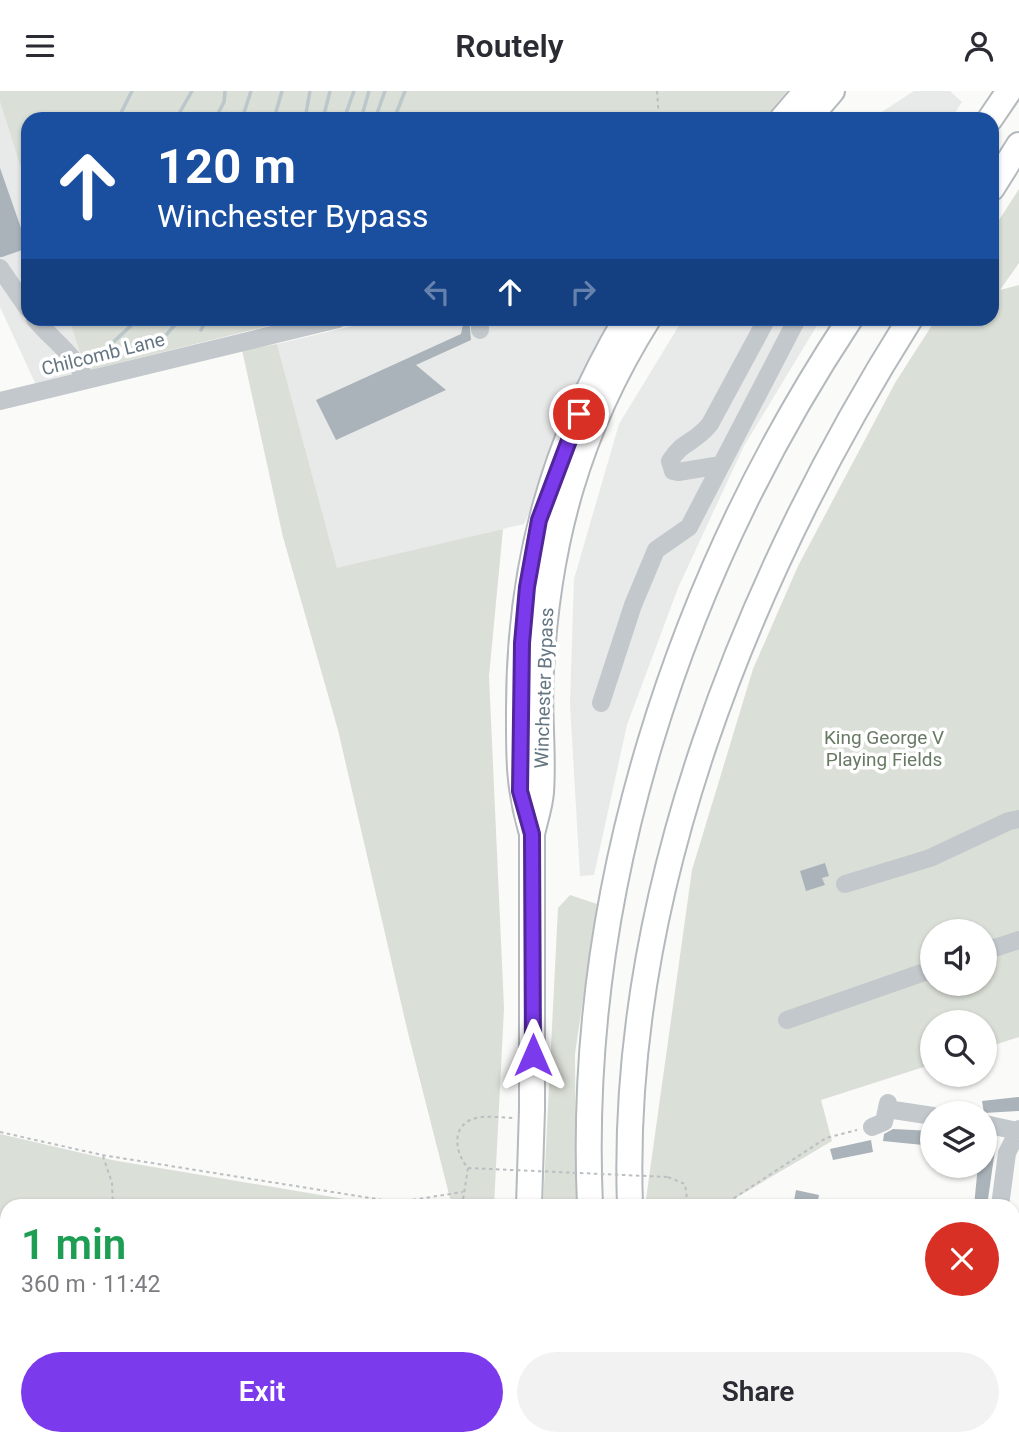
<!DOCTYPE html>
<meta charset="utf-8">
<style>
:root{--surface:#fff;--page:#f2f2f3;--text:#2b2b33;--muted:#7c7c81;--accent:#7c3aed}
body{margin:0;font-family:Roboto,sans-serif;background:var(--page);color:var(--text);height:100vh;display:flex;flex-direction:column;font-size:26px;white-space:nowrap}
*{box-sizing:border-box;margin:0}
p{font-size:23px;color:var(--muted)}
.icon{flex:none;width:38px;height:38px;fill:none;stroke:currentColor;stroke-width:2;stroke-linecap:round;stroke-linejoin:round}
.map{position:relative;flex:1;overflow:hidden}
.panel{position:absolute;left:0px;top:1108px;width:1020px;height:247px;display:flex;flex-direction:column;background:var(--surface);border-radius:21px 21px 0 0;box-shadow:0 2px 5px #0004}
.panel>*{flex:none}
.banner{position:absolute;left:21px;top:21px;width:978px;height:214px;border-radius:21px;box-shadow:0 2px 5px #0004;background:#1a4fa0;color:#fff;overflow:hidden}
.tools{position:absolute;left:920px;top:828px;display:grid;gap:14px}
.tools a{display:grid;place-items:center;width:77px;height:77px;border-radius:50%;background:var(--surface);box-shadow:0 2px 5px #0004;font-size:35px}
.pin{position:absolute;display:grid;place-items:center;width:60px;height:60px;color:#fff;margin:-30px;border:4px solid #fff;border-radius:50%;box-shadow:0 2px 7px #0007}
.me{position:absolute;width:77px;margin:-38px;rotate:0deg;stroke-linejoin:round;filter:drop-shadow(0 0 5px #0008)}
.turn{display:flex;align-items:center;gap:24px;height:147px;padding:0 21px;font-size:32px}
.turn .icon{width:91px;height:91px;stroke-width:2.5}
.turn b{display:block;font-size:49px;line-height:60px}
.lanes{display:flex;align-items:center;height:66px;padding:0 21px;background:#0003;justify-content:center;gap:35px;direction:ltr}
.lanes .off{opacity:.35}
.round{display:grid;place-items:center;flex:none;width:74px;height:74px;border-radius:37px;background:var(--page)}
.headline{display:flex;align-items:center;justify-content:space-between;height:119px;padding:0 21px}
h1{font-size:42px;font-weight:600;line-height:52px;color:#1e9e55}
.cta{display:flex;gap:14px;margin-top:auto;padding:14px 21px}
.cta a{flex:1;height:80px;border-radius:42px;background:var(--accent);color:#fff;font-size:28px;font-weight:600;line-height:80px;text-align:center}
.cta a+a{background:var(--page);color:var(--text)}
header{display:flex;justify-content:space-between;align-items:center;height:91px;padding:0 21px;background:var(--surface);font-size:32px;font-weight:600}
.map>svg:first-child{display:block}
.built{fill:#e8e9e9}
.green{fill:#dadfd7;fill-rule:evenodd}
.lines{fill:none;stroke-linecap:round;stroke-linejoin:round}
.stream{stroke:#bbc7cb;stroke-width:3.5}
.building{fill:#aab3b9}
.highway-casing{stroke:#b4b9bd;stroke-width:28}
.path{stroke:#bbbfc2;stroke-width:2;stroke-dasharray:3.5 3.5;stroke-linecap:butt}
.minor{stroke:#c3c8cc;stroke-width:18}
.highway{stroke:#fff;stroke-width:24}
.path-bridge{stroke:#bbbfc2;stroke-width:2;stroke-dasharray:3.5 3.5;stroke-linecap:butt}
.route-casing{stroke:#51269a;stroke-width:18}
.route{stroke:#7c3aed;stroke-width:12}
.labels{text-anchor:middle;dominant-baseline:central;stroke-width:7;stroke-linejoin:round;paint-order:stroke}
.street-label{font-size:19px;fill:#657683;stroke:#fff}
.park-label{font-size:19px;fill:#687a64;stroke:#fff}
</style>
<header><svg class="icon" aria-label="menu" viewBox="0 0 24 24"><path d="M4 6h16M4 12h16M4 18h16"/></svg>Routely<svg class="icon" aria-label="person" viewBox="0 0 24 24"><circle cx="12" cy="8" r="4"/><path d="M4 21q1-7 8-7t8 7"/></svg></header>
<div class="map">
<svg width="1019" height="1353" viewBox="0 0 1019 1353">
<rect width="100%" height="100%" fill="#fafaf8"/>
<path class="built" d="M 914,0 L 950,0 L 962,11 L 951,28 L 871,28 Z
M 0,11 L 28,99 L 28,228 L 69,228 L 86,280 L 36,294 L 0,216 Z
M 382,228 L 484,228 L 500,231 L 512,228 L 602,228 L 609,243 L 524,433 L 337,478 L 277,253 Z
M 683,228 L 821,228 L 744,355 L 678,497 L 627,634 L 594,784 L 580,785 L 570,613 L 574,488 L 619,333 Z"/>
<path class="green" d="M 0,0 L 787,0 L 764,28 L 28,28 L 28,99 L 0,11 Z
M 1019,98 L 1019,172 L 1000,199 L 1019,194 L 1019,946 L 985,957 L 985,931 L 933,931 L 933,973 L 821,1009 L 832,1050 L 722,1115 L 645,1115 L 692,779 L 753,578 L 798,475 L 895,292 L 936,228 L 992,228 L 992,140 ZM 933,840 L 985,840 L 985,892 L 933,892 Z
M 69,228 L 297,228 L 86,280 Z
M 277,253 L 337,477 L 503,438 L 489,585 L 504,917 L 494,1115 L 452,1115 L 408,942 L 338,639 L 283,446 L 242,259 Z
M 570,804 L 597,813 L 575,963 L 576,1115 L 543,1115 L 558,817 Z
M 0,1043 L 112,1069 L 386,1115 L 7,1115 L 7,1289 L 0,1289 Z
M 1019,1312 L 1019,1353 L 917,1353 L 929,1348 L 1013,1348 L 1013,1314 Z
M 161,1348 L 355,1348 L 342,1353 L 162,1353 Z
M 386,1348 L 496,1348 L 495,1353 L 389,1353 Z
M 670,1348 L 803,1348 L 805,1353 L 670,1353 Z"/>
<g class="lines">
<path class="stream" d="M 118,28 L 132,0
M 176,28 L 192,0
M 215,28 L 224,11 L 225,0
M 242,28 L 251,0
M 274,28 L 282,0
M 305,28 L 310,0
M 323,28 L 330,0
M 344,28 L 354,0
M 361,28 L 369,0
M 375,28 L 385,0
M 394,28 L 405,0
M 92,231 L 98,228
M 231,233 L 236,228
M 201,239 L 207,228
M 167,243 L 180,228
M 106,258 L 138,228"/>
</g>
<path class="building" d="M 0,77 L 28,157 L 2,166 L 0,166 Z
M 464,228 L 469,228 L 471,249 L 416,274 L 446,299 L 336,349 L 316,309 L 461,243 Z
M 825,772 L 829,785 L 822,787 L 825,794 L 806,800 L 800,780 Z
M 1019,1006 L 1019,1020 L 984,1022 L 982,1010 Z
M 893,1038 L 933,1040 L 933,1055 L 883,1050 L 884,1043 Z
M 871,1049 L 873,1061 L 833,1069 L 830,1058 Z
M 985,1058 L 995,1059 L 987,1115 L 974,1115 L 978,1074 L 985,1074 Z
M 796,1099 L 819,1104 L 817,1115 L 793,1115 Z"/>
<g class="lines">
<defs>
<path id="highway" d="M 782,28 L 806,0
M 808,28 L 832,0
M 990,28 L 1009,0
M 992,97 L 1019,54
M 531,739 C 518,694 519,664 519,618 C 519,474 553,352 626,228
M 529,1115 L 532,1018 L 532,743 C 535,729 540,715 541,701 C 544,661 538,620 541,579 C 548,449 579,338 648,228
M 590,1115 C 576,801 678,488 850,228
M 630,1115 C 619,804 747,487 910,228
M 615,1348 L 616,1353
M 645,1348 L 646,1353
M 514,1353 L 514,1348"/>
</defs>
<use href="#highway" class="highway-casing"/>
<path class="path" d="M 657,0 L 659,28
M 0,1041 L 102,1064 L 420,1115
M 103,1065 L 112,1092 L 113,1115
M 668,1086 L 685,1093 L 688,1115
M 690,1110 L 709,1115
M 399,1111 L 463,1101
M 462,1115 L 468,1077 C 457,1065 450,1039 470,1029 C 483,1023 501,1027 515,1027
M 722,1115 L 826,1047 L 857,1039
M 737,1348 L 739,1353"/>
<path class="minor" d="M 0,177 L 28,218
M 35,228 C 52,249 75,263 85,289
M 480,228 L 480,239
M 0,310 L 338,228
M 721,374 L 678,381 L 673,380 L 670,370 C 683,349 694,353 710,333 L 764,233 L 764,228
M 601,612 L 633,514 L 656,459 L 689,436 L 797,228
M 845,793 L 930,767 L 1009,730 L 1019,728
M 985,860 L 1019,849
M 787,929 L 933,878
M 887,1018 L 933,1025
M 985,1033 L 1017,1040
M 872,1036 L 884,1031 L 888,1012
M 1000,1115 L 1007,1062 L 1019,1038
M 1013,1172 L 1019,1173
M 145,1348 L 145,1353"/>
<use href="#highway" class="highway"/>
<path class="path-bridge" d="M 468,1077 L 668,1086"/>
</g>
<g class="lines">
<defs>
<path id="route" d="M 533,964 L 532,743 L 520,700 L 522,552 L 527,496 L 539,429 L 579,323"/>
</defs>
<use href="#route" class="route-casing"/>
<use href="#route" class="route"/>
</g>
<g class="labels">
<g class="street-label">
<text transform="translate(103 263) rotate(-14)">Chilcomb Lane</text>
<text transform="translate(544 597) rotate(-88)">Winchester Bypass</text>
</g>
<g class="park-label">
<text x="884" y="646">King George V<tspan x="884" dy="22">Playing Fields</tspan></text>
</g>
</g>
</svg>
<div class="tools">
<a><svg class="icon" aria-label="sound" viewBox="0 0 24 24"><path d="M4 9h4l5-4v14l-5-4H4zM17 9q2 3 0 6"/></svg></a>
<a><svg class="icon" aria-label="search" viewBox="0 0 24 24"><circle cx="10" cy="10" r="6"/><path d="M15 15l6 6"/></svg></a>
<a><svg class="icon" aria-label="layers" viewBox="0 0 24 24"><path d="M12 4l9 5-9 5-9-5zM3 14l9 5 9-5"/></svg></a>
</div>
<div class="pin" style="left:579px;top:323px;background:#d93025"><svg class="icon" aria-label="arrive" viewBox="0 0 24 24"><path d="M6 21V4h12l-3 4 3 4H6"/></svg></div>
<svg class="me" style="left:533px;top:964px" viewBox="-20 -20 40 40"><path d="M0-17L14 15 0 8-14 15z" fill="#7c3aed" stroke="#fff" stroke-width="4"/></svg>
<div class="banner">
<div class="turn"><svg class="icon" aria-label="ahead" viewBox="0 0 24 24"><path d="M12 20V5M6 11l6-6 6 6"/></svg><div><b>120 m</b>Winchester Bypass</div></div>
<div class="lanes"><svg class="icon off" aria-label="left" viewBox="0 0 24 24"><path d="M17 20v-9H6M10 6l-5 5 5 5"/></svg><svg class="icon" aria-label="ahead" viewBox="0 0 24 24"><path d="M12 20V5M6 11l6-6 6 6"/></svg><svg class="icon off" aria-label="right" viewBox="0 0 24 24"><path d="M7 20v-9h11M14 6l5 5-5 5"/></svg></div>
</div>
<section class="panel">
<div class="headline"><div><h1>1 min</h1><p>360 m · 11:42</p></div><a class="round" style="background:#d93025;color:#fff"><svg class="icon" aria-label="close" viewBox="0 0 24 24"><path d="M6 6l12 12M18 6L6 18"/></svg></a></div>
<div class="cta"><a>Exit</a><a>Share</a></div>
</section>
</div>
